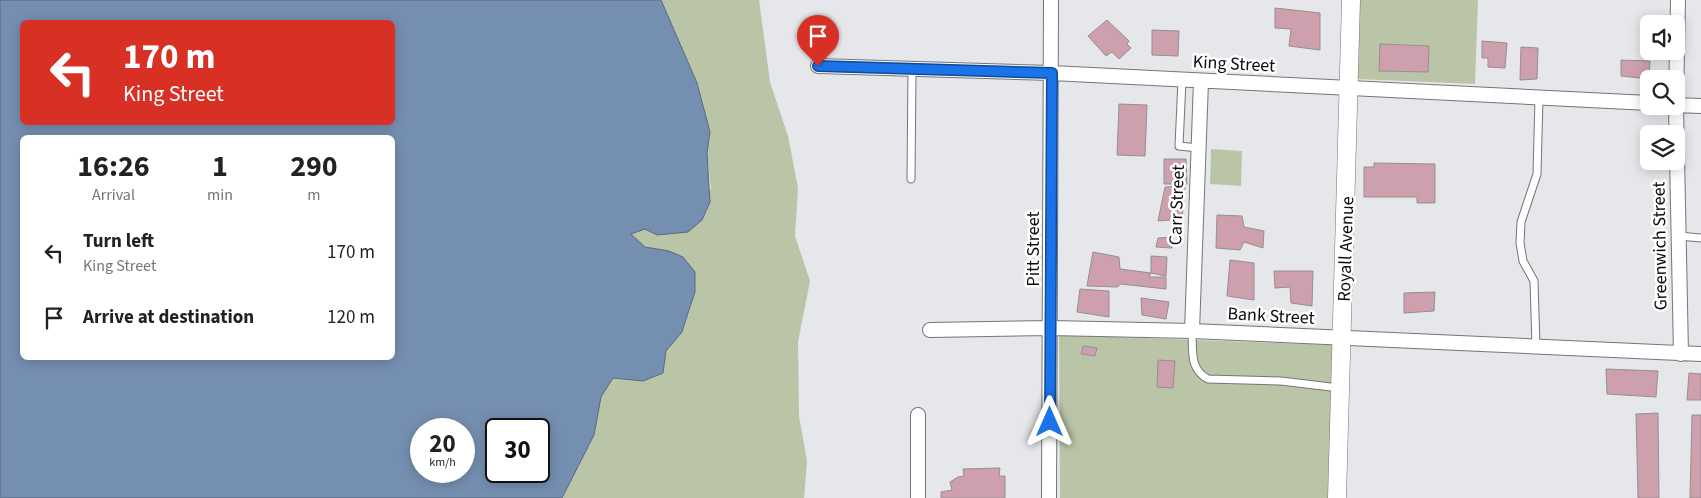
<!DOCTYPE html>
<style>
:root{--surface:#fff;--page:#f6f6f6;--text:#222;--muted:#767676}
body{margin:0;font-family:"Source Sans 3",sans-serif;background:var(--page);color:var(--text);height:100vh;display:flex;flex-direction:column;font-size:19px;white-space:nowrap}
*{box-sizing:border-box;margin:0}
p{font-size:16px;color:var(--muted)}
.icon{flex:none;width:28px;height:28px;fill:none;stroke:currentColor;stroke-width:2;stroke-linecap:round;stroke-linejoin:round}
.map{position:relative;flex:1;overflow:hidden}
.side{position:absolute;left:20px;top:135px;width:375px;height:225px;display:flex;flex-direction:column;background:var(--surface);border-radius:8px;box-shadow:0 2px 12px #0003}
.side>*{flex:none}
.hud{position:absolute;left:20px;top:20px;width:375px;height:105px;border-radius:8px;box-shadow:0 2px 12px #0003;background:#d93025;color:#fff;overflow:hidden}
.tools{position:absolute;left:1640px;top:15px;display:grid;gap:10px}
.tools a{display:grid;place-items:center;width:45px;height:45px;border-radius:8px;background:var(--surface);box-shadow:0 2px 12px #0003;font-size:25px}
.speed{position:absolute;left:410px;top:418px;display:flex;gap:10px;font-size:25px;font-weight:700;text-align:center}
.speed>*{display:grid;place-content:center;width:65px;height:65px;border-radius:50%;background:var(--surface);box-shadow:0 2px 12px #0003;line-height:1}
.speed small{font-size:12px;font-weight:400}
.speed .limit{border:2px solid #111;border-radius:8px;background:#fff;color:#111}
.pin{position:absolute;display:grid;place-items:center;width:42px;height:42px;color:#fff;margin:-51px -21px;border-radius:50% 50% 50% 0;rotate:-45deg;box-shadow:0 0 5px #0007}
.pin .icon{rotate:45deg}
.me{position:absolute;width:55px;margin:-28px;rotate:0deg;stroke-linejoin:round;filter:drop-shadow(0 0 4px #0008)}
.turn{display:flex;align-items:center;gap:18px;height:105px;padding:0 20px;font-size:22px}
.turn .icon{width:65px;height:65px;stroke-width:2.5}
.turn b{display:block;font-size:35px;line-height:42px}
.eta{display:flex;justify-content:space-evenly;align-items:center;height:85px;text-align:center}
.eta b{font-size:30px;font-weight:700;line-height:35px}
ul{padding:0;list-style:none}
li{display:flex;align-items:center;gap:15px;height:65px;padding:0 20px}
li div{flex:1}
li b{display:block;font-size:19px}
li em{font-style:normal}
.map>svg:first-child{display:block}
.green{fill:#bac5a8}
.water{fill:#758fb1;stroke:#556880;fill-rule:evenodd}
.building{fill:#ce9fad;stroke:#939091}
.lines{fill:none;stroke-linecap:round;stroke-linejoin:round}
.service-casing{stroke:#737577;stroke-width:9}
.minor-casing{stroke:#737577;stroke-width:16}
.tertiary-casing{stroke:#737577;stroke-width:19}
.service{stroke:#fff;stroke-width:7}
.minor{stroke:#fff;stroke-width:14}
.tertiary{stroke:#fff;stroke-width:18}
.route-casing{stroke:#114b97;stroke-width:12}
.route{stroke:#1a73e8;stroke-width:9}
.labels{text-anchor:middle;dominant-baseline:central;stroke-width:5;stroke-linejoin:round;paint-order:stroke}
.street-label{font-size:18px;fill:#0b0c0d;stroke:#fff}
</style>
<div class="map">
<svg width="1701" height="498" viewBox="0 0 1701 498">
<rect width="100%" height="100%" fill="#e5e7ea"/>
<path class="green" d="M 661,0 L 759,0 L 770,82 L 788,136 L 798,188 L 795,236 L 810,281 L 798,342 L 799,416 L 807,461 L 804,498 L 562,498 L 594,435 L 601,397 L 613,378 L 643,381 L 663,373 L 666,351 L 682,332 L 695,292 L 669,251 L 645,247 L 631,234 L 645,229 L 657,235 L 711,189 L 707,153 L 710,132 L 697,83 Z
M 1359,0 L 1478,0 L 1475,84 L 1357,79 Z
M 1211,149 L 1242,151 L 1241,186 L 1210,184 Z
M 1059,335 L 1335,345 L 1328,498 L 1060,498 Z"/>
<path class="water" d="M 0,0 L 661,0 L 697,83 L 710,132 L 707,153 L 710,202 L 702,220 L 688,232 L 657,235 L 645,229 L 631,234 L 645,247 L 669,251 L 683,257 L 695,272 L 695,292 L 687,316 L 682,332 L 666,351 L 663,373 L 643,381 L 613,378 L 601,397 L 594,435 L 562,498 L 0,498 ZM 22,22 L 392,22 L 392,122 L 22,122 ZM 22,138 L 392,138 L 392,358 L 22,358 ZM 421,429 L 464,429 L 464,471 L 421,471 ZM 496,429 L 539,429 L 539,471 L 496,471 Z"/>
<path class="building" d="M 1275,8 L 1320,13 L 1320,50 L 1289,46 L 1291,29 L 1275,28 Z
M 1107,20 L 1129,41 L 1127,44 L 1131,48 L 1119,59 L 1112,52 L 1106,56 L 1088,36 Z
M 1152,30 L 1179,31 L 1178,56 L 1152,55 Z
M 1482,41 L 1507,43 L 1505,68 L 1488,67 L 1488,58 L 1482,58 Z
M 1380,44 L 1429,46 L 1428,72 L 1379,71 Z
M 1521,47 L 1538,48 L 1537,79 L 1520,80 Z
M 1621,60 L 1650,61 L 1649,79 L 1621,76 Z
M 1119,104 L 1147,105 L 1145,156 L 1117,155 Z
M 1164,159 L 1186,159 L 1187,184 L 1164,184 Z
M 1374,163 L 1435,164 L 1435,203 L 1417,203 L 1417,197 L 1364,197 L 1364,167 L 1374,167 Z
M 1185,186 L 1182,219 L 1158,221 L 1165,187 Z
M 1217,215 L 1242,216 L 1244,227 L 1264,231 L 1263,248 L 1244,242 L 1240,250 L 1216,248 Z
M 1173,237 L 1172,248 L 1156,247 L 1158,238 Z
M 1093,252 L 1119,257 L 1120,269 L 1151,273 L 1149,277 L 1166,277 L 1166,289 L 1121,284 L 1117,287 L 1087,286 Z
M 1151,256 L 1167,257 L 1166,276 L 1151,273 Z
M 1230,260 L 1254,263 L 1254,300 L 1227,296 Z
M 1274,271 L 1313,271 L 1312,306 L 1291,303 L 1290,287 L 1275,288 Z
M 1080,289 L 1109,291 L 1109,317 L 1077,312 Z
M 1435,292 L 1434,311 L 1404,313 L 1404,293 Z
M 1141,298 L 1169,302 L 1166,319 L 1142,315 Z
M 1083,346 L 1097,348 L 1095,356 L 1081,354 Z
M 1158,360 L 1175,361 L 1173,388 L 1157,387 Z
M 1606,369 L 1658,371 L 1656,397 L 1607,394 Z
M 1689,373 L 1701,374 L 1701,400 L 1687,400 Z
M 1658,413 L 1659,498 L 1638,498 L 1636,414 Z
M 1692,415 L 1701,415 L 1701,498 L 1690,498 Z
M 1000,468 L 999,476 L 1005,476 L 1005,498 L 941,498 L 941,492 L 952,490 L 950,482 L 958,477 L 964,476 L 963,469 Z"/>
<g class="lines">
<defs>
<path id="service" d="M 1182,80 L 1179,146 L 1198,148
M 911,179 L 912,69
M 1679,236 L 1701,238
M 1192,331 C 1193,350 1189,369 1208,379 L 1281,381 L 1339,388
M 1536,347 L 1534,281 L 1523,261 L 1520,243 L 1521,222 L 1537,174 L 1539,98"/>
<path id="minor" d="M 818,66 L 1052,73 L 1649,103
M 1676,100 L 1678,0
M 1676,105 L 1701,106
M 1676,106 L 1681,354
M 930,330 L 1051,328 L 1192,331 L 1701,354
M 1192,331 L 1201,81
M 918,498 L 918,415
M 1049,498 L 1051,0"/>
<path id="tertiary" d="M 1337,498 L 1351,0"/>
</defs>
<use href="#service" class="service-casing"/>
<use href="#minor" class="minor-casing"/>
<use href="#tertiary" class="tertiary-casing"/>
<use href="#service" class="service"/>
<use href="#minor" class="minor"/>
<use href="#tertiary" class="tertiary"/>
</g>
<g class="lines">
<defs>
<path id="route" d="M 818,66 L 1052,73 L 1050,422"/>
</defs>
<use href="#route" class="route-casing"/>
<use href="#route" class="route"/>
</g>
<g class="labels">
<g class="street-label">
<text transform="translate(1234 64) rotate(3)">King Street</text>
<text transform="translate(1177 205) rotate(-88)">Carr Street</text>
<text transform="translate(1660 246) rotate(-91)">Greenwich Street</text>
<text transform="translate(1033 249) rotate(-90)">Pitt Street</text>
<text transform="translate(1346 249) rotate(-88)">Royall Avenue</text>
<text transform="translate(1271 316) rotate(3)">Bank Street</text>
</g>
</g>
</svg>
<div class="tools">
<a><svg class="icon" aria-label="sound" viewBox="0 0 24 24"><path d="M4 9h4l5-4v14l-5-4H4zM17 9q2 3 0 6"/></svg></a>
<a><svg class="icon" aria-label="search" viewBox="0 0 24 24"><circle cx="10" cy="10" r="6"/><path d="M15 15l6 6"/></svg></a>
<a><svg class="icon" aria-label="layers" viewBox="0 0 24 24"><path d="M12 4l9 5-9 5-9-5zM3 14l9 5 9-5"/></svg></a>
</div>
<div class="speed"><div>20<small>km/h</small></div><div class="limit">30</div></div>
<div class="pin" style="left:818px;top:66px;background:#d93025"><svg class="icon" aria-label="arrive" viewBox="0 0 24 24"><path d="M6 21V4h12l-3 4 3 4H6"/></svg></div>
<svg class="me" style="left:1050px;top:422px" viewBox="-20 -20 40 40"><path d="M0-17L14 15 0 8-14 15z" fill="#1a73e8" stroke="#fff" stroke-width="4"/></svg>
<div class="hud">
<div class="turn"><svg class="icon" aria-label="left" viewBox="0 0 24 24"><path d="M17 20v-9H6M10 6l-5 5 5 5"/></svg><div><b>170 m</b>King Street</div></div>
</div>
<section class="side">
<div class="eta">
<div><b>16:26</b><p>Arrival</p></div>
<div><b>1</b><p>min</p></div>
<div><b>290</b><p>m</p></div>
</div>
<ul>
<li><svg class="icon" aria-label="left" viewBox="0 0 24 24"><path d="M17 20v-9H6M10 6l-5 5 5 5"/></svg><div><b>Turn left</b><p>King Street</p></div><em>170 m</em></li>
<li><svg class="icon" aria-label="arrive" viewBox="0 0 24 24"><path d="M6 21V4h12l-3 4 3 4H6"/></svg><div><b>Arrive at destination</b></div><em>120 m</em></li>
</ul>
</section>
</div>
